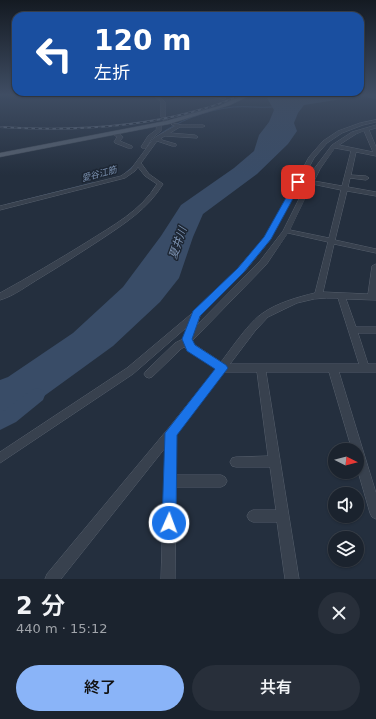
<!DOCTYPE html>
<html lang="ja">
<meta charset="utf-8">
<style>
:root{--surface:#1b232e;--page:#282f3a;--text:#f1f3f6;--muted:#a0a4aa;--line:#39404a;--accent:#8ab4f8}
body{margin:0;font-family:"DejaVu Sans","Noto Sans JP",sans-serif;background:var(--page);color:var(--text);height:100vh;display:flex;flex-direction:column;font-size:15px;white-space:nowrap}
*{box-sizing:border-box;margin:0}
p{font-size:13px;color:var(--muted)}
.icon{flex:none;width:22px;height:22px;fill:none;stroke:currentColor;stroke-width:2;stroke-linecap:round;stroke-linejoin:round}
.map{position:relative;height:579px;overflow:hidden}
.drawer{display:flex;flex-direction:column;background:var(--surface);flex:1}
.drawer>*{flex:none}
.guide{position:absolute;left:12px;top:12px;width:352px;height:84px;border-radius:12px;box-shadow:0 1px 3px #0004,0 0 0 1px var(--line);background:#1a4fa0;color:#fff;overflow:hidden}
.needle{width:26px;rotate:96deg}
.tools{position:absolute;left:328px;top:443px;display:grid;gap:8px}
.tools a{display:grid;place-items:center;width:36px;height:36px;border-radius:50%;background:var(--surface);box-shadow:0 1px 3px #0004,0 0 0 1px var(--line);font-size:20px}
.pin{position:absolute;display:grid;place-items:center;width:34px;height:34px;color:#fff;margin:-17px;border-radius:8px;box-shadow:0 2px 6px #0006}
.me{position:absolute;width:44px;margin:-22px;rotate:2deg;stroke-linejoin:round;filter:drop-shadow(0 0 3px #0008)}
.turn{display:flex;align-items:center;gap:14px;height:84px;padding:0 16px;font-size:18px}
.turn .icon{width:52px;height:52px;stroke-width:2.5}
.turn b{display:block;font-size:28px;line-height:34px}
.round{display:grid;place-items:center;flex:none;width:42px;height:42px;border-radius:21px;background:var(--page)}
.headline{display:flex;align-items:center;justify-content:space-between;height:68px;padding:0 16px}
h1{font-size:24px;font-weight:600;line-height:30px}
.cta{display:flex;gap:8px;margin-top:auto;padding:8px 16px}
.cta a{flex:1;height:46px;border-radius:24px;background:var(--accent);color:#111;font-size:16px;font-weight:600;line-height:46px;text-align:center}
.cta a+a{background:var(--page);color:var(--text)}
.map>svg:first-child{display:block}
.water{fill:#394c67}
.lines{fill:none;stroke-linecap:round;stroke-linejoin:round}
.stream-far1{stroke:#394c67;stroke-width:1}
.stream{stroke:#394c67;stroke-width:1.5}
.river{fill:#394c67;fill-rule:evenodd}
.minor-casing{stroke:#565f6c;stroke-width:1}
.major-casing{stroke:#414a57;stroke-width:1}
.minor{fill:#38414e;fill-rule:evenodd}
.major{fill:#56606e;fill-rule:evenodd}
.rail-casing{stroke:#5a6575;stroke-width:2}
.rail{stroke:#1d2633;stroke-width:1;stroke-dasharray:3.5;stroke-linecap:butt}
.route{fill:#1a73e8;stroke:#114b97}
.labels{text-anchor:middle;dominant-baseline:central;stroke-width:3;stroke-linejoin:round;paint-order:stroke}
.far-water-label{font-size:9px;font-style:italic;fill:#7c92b1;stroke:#1d2633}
.water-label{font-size:11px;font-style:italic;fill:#7c92b1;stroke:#1d2633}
</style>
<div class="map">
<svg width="376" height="579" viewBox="0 0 376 579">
<rect width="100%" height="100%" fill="#242f3e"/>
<path class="water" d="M 271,94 L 376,94 L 376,99 L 361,96 L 304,105 L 298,113 L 294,123 L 297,131 L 288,144 L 257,174 L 203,214 L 193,237 L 179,278 L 160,302 L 113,346 L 40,399 L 0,416 L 0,380 L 8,377 L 73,333 L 123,287 L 161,236 L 181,205 L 234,168 L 254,151 L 259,135 L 269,122 L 274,110 L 267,98 Z"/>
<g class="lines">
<path class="stream-far1" d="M 156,137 C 177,121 206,110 233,107 C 246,106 260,108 273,107"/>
<path class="stream" d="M 127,172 L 134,166
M 6,205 L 93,183"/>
<path class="river" d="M 37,388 L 43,390 L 45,395 L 43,400 L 16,422 L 0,430 L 0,414 L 31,390 Z"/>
<defs>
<path id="minor" d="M 152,94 L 156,94 L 165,102 L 165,117 L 169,122 L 169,123 L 165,123 L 161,117 L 161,102 Z
M 167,94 L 181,95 L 183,96 C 179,99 170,97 167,94 Z
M 192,94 L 202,94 L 226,98 L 224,99 Z
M 376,120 L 376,122 L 363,125 L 342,133 L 327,143 L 314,158 L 270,240 L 244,272 L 200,316 L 197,325 L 260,261 L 283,231 L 314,169 L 332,145 L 352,132 L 376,125 L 376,128 L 369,130 L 376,147 L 376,156 L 356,152 L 351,175 L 366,176 L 369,178 L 366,180 L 350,178 L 348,187 L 376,192 L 376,196 L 347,191 L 335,240 L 376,249 L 376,253 L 334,244 L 323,292 L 368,294 L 372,266 L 376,264 L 376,300 L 346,299 L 356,327 L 376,327 L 376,333 L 358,333 L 368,364 L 376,364 L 376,372 L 339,372 L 376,493 L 376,519 L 372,517 L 370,513 L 357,468 L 357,450 L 352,450 L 329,372 L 266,372 L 299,579 L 285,579 L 277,522 L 253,522 L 249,520 L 247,516 L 249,512 L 253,510 L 276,510 L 270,467 L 236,467 L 232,466 L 230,462 L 232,458 L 236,457 L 268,456 L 257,372 L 224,372 L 176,434 L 176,475 L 221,475 L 225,477 L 227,481 L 225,485 L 221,487 L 176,487 L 175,579 L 161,579 L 165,448 L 61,579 L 45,579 L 47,574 L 167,430 L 216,369 L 184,347 L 181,349 L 152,377 L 149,378 L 146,377 L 144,374 L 146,371 L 175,343 L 183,339 L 187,327 L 133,374 L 0,463 L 0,452 L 127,368 L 196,310 L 238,268 L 265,237 L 309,157 L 323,141 L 338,131 L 360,123 ZM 364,131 L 373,152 L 339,145 L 356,134 ZM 335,148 L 351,151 L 342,186 L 314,181 L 320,169 ZM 312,184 L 341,190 L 329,238 L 290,230 ZM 288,233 L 328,242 L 315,293 C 298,297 277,303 263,313 C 250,321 231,349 221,362 L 192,343 L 192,341 L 266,265 ZM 327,298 L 338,298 L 359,364 L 230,364 L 255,331 L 268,317 L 297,303 L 314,299 Z
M 157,123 L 161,124 L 161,131 L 152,138 L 146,148 L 142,148 L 141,147 L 148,136 L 156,130 Z
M 172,123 L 182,125 L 203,125 L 205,126 L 203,127 L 180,127 L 170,133 L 195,135 L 198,137 L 197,138 L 165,136 L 161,138 L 162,140 L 176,144 L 176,146 L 172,146 L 157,141 L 141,163 L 149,174 L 163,184 C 148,209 124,224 100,240 C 80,253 60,266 40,278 C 28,285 14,296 0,300 L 0,293 C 29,277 58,260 87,242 C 112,226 141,211 157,184 L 145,176 L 138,167 L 135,171 L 125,178 L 0,210 L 0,206 L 121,176 L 131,169 L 154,138 L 175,126 L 172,125 Z
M 113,132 C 117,131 120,134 123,137 L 120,141 L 132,146 L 132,148 L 128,148 L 115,143 L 114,142 L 117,137 L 113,134 Z"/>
<path id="major" d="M 246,94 L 253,94 L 230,105 L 169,124 L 0,157 L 0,153 L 166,121 L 219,106 Z"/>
</defs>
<use href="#minor" class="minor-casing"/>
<use href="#major" class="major-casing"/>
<use href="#minor" class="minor"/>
<use href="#major" class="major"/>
<defs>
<path id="rail" d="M 0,127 C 65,131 129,129 192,112 C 209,107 226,103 241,94"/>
</defs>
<use href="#rail" class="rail-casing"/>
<use href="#rail" class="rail"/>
</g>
<linearGradient id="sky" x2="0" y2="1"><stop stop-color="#141a22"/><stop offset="0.54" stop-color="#3f4d63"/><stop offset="1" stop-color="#3f4d63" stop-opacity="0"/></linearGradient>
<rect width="376" height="175" fill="url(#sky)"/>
<path class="route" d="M 296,180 L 302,182 L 271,239 L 244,272 L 200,316 L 192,339 L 195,345 L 226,365 L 228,368 L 177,435 L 176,523 L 174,528 L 169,530 L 164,528 L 162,523 L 165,433 L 215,369 L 187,351 L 182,339 L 193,311 L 238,268 L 264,237 Z"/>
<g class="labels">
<g class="far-water-label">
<text transform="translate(99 174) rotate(-15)">愛谷江筋</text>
</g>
<g class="water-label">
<text transform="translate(178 243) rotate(-71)">夏井川</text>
</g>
</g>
</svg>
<div class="tools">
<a><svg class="needle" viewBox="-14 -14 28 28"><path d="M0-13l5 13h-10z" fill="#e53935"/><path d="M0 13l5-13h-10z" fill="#a0a4aa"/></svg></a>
<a><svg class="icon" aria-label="sound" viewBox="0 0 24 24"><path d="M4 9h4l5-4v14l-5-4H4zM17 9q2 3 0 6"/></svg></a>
<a><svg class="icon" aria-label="layers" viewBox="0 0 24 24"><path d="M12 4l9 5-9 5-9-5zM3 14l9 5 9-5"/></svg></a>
</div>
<div class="pin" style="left:298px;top:182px;background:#d93025"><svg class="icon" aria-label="arrive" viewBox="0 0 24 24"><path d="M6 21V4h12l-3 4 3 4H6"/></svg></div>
<svg class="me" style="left:169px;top:523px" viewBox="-20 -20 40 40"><circle r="17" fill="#1a73e8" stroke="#fff" stroke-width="3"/><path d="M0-11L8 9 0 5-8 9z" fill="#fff"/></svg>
<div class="guide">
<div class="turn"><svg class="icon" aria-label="left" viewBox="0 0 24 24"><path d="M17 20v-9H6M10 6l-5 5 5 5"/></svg><div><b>120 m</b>左折</div></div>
</div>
</div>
<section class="drawer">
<div class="headline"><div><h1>2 分</h1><p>440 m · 15:12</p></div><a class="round"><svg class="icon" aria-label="close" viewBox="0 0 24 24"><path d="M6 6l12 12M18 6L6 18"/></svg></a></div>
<div class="cta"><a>終了</a><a>共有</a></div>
</section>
